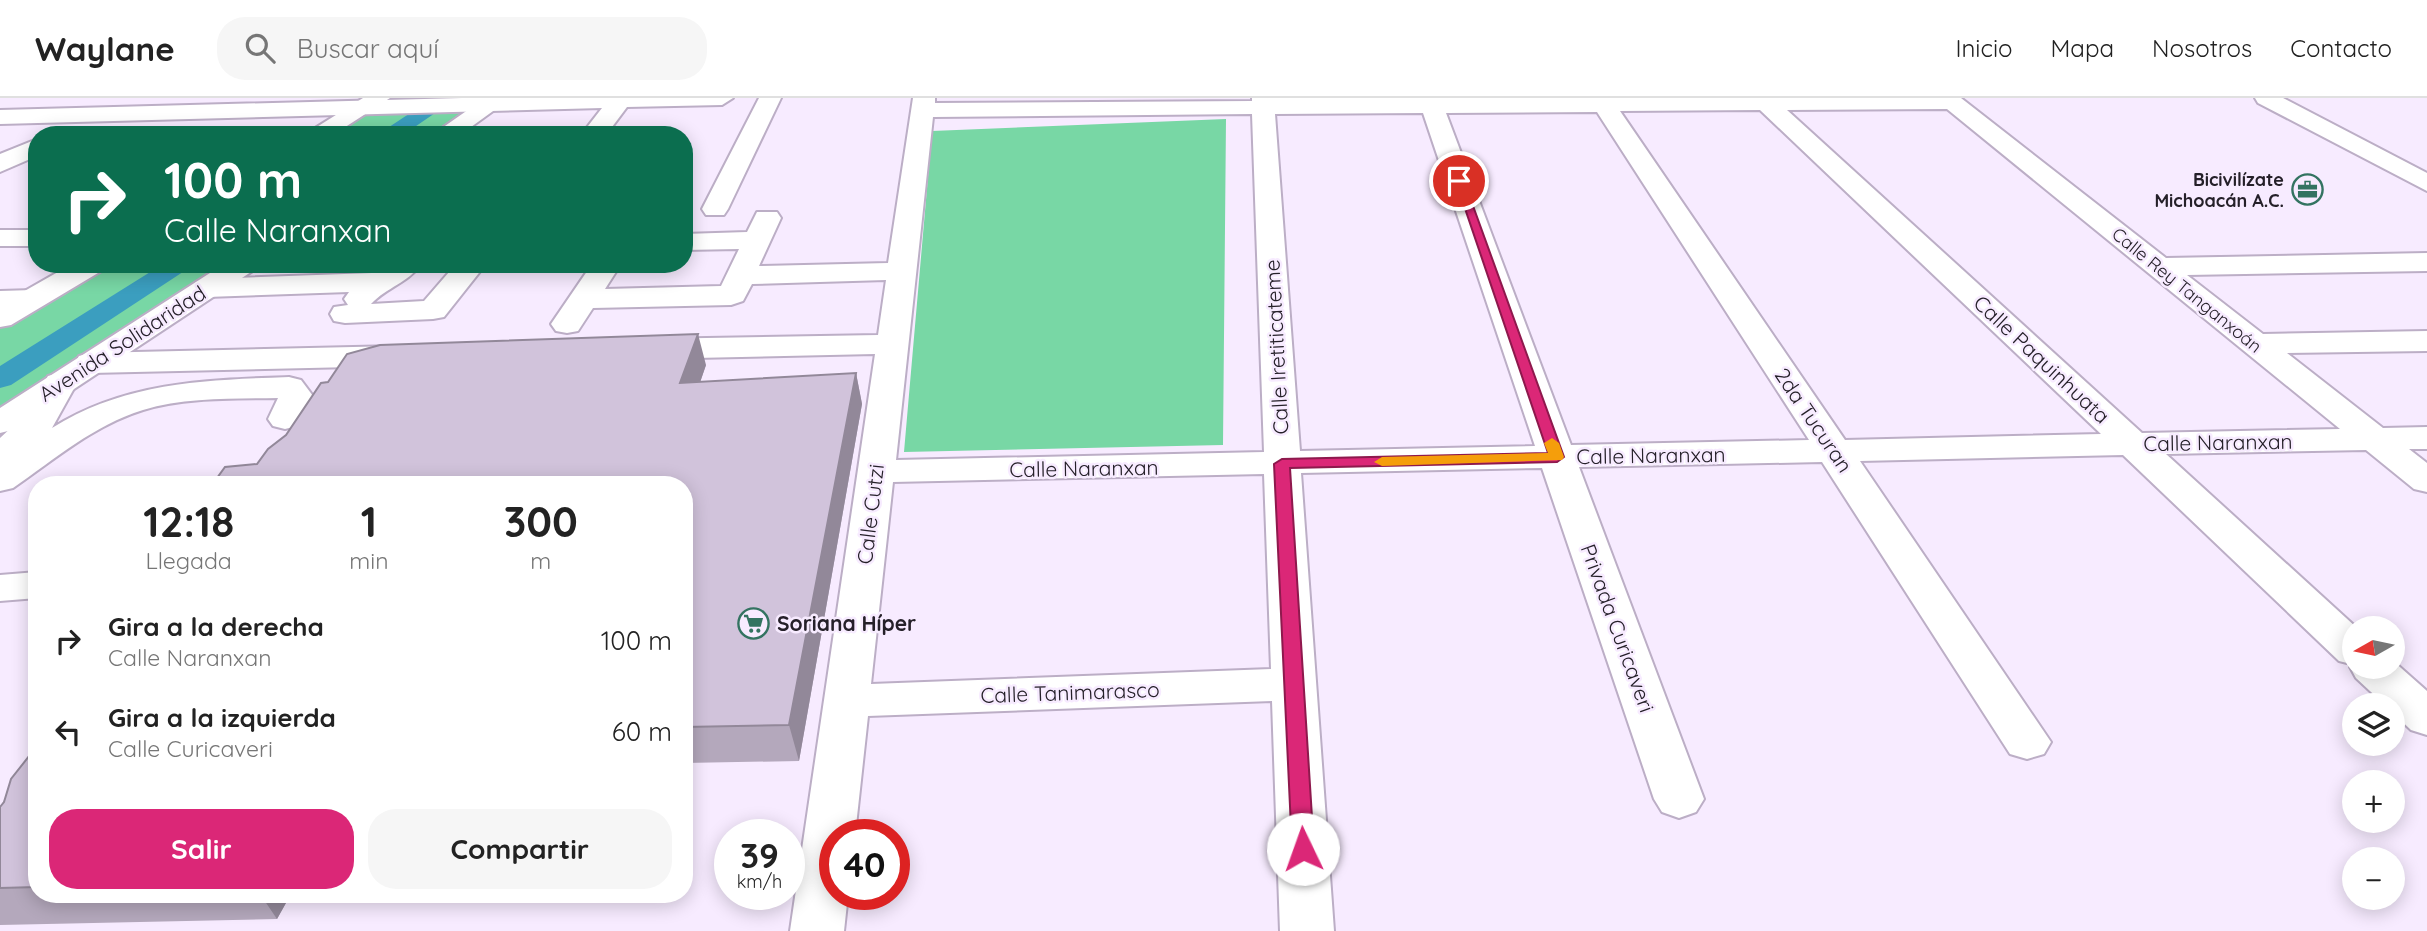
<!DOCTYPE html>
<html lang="es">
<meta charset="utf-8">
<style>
:root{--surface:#fff;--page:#f6f6f6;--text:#222;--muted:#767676;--line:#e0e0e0;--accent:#db2777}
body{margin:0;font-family:Quicksand,sans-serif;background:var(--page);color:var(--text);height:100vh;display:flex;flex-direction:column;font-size:26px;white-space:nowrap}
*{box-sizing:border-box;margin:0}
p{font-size:23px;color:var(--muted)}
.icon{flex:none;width:38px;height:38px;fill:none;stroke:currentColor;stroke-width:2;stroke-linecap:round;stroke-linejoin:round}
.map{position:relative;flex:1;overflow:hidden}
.details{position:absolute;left:28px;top:378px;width:665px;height:427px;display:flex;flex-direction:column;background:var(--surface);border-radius:28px;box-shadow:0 4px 18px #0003}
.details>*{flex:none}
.hud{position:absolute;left:28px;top:28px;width:665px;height:147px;border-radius:28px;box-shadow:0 4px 18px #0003;background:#0b6e4f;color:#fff;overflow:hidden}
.needle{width:46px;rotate:261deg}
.buttons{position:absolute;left:2342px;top:518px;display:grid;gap:14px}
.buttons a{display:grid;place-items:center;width:63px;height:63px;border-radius:50%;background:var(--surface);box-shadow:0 4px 18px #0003;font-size:35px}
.speed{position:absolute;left:714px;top:721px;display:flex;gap:14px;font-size:35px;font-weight:700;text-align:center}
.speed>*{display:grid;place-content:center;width:91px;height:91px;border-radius:50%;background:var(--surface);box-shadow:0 4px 18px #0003;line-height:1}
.speed small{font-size:18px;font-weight:400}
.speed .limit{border:10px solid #d22;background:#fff;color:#111}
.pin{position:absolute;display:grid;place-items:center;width:60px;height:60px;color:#fff;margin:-30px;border:4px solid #fff;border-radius:50%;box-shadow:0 2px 7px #0007}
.me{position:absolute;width:77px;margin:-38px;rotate:357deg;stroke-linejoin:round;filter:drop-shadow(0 0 5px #0008)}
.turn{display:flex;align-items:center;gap:24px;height:147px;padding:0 21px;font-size:32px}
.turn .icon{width:91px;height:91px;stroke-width:2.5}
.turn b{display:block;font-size:49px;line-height:60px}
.eta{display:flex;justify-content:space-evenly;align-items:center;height:119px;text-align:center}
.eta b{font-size:42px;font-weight:700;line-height:49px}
.cta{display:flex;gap:14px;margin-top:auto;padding:14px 21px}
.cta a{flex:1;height:80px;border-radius:28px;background:var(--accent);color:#fff;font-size:28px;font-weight:700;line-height:80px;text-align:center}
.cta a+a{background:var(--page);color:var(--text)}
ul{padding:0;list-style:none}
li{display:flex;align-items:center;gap:21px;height:91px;padding:0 21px}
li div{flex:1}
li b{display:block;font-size:26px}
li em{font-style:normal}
header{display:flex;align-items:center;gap:42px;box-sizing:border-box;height:98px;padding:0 35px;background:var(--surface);border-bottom:2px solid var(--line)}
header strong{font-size:33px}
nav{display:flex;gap:38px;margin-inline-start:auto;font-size:24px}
.search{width:490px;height:63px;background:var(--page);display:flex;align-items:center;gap:18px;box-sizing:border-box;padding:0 24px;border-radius:28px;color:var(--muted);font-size:26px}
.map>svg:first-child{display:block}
.green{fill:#78d7a5}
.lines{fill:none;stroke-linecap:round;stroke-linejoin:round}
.canal{fill:#3b9ebf;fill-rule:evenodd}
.minor-casing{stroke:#bcaec6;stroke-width:4}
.major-casing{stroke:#bcaec6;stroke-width:4}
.minor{fill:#fff;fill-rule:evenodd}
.major{fill:#fff;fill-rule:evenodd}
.wall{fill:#b4a8bc}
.shaded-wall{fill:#928899}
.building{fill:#d1c3db;stroke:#928899;stroke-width:2}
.route{fill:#db2777;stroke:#8e194d;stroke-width:2}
.slow{fill:#f59e0b}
.labels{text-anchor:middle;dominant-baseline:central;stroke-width:5;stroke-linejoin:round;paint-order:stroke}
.far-poi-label{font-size:18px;font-weight:bold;fill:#252029;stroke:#f7ebff;text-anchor:end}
.far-street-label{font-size:18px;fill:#252029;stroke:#f7ebff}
.street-label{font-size:21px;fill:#252029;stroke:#f7ebff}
.poi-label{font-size:21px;font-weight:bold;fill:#252029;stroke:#f7ebff;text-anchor:start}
</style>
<header>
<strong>Waylane</strong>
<div class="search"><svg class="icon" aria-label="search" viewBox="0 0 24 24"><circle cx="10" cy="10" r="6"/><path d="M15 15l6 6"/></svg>Buscar aquí</div>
<nav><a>Inicio</a><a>Mapa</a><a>Nosotros</a><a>Contacto</a></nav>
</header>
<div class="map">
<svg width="2427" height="833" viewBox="0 0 2427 833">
<rect width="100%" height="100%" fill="#f7ebff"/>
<path class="green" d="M 465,15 L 432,37 L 325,37 L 359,17 Z
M 1226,21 L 1223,347 L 904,354 L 932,33 Z
M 101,166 L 228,166 L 0,312 L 0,224 Z"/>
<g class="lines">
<path class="canal" d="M 433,0 L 457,0 L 403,37 L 377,37 Z
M 163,166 L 195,166 L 11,287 L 0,290 L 0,268 Z"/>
<defs>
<path id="minor" d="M 462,0 L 733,0 L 722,7 L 627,9 L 606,37 L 581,37 L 602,10 L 0,26 L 0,12 Z
M 759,0 L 781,0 L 728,111 L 724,117 L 706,117 L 702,111 Z
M 913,0 L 935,0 L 935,5 L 1252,3 L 1252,0 L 1961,0 L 2166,160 L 2427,155 L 2427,173 L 2187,177 L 2263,236 L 2427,233 L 2427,253 L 2287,255 L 2383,330 L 2427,329 L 2427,351 L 2409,351 L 2427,365 L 2427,394 L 2414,391 L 2366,352 L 2166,356 L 2357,530 L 2354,530 L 2354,569 L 2392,569 L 2392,562 L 2427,593 L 2427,637 L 2411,632 L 2392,614 L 2392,607 L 2385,607 L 2356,580 L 2350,569 L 2351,566 L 2339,563 L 2123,357 L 1860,363 L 2051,644 L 2044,656 L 2027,661 L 2010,656 L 1822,364 L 1579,369 L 1704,701 L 1696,714 L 1679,720 L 1662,714 L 1654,701 L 1542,370 L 1301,375 L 1334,833 L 1280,833 L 1272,603 L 868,618 L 855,737 L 835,737 L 835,796 L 848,796 L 844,833 L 790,833 L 875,256 L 649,261 L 638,258 L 633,251 L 638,244 L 649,241 L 878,237 L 886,182 L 752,186 L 743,203 L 731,207 L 593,210 L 578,233 L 567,235 L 556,233 L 551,226 L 592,166 L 621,166 L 605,191 L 721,188 L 739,151 L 684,152 L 684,136 L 747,134 L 757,114 L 777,114 L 781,120 L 759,168 L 888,165 ZM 1947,11 L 2340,331 L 2142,335 L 1787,12 ZM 1760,12 L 2101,336 L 1845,342 L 1620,13 ZM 1597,14 L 1809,342 L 1571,347 L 1446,15 ZM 1423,15 L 1535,348 L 1300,353 L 1275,16 ZM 1252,16 L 1264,354 L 896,362 L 933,19 ZM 1264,376 L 1271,571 L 871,586 L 893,384 Z
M 2255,0 L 2283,0 L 2427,75 L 2427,93 L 2258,5 Z
M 37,41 L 37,58 L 0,74 L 0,56 Z
M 0,132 L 37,132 L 37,148 L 0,148 Z
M 389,166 L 421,166 C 408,185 387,189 371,206 L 424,203 L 456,166 L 486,166 L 444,219 L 433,221 L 345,225 L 334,223 L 330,216 L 334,209 L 348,207 L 344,201 L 349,194 L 207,199 L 196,196 L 192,190 L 196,184 L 207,181 L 372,175 Z
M 33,192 L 44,195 L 48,201 L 44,207 L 0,211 L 0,193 Z
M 397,248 L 408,251 L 413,258 L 408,265 L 397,268 L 91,275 L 79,272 L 75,265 L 79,258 L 91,255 Z
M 60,275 L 72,278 L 77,285 L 52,330 C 125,284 205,282 289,279 L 301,282 L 313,298 L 297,328 L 285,331 L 273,328 L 268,321 L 278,300 C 234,301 186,299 143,312 C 94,327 55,361 13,390 L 0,393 L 0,340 L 26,316 L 48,278 Z
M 37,474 L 37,500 L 0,503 L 0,477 Z"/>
<path id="major" d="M 363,0 L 390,0 L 333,37 L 304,37 Z
M 485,0 L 511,0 L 460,37 L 432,37 Z
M 72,166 L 107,166 L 103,172 L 11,227 L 0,229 L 0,207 Z
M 224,166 L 258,166 L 254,172 L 12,332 L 0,335 L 0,310 Z"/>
</defs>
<use href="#minor" class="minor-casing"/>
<use href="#major" class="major-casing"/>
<use href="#minor" class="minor"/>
<use href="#major" class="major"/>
</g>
<path class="wall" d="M 706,267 L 700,284 L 856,275 L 862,306 L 799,663 L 684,665 L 684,387 L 257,366 Z
M 37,648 L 37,796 L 291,796 L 277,821 L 0,827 L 0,709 Z"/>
<path class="shaded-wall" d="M 698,236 L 706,267 L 689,317 L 680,285 Z
M 856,275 L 862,306 L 799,663 L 789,627 Z
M 260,796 L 291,796 L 277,821 Z"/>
<path class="building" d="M 698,236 L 680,285 L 856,275 L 789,627 L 684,629 L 684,387 L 212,387 L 225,369 L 257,366 L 268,351 L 286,337 L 321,285 L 328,284 L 347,256 L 380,247 Z
M 37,648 L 37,789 L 0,790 L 0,709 L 4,704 L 11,681 Z"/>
<path class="route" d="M 1455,81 L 1464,83 L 1564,359 L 1557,364 L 1290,370 L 1314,751 L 1311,757 L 1303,759 L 1296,757 L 1292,751 L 1274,366 L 1282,361 L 1548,355 Z"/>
<path class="slow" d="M 1552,340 L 1559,345 L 1564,359 L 1562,362 L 1382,368 L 1374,364 L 1382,359 L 1548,355 L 1544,345 Z"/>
<defs>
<symbol id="office-ring" viewBox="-11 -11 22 22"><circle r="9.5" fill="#f7ebff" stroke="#337361" stroke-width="1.5"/><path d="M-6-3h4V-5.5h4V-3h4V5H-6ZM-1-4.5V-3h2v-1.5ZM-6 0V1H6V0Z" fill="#337361"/></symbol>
<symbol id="supermarket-ring" viewBox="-11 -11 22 22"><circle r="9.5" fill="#f7ebff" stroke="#337361" stroke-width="1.5"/><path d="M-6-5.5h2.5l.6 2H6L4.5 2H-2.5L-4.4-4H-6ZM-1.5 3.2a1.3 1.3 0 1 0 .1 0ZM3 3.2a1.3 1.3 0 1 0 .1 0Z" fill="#337361"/></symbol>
</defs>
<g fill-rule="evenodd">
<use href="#office-ring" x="2290" y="74" width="35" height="35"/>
<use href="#supermarket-ring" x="736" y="508" width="35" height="35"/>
</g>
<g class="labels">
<g class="far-poi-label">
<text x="2284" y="81">Bicivilízate<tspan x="2284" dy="21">Michoacán A.C.</tspan></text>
</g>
<g class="far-street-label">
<text transform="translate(2187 192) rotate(39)">Calle Rey Tanganxoán</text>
</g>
<g class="street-label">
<text transform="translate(122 245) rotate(-33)">Avenida Solidaridad</text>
<text transform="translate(1276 249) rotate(-93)">Calle Iretiticateme</text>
<text transform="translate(2042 261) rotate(43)">Calle Paquinhuata</text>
<text transform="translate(1814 322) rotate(56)">2da Tucuran</text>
<text transform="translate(2218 344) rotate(-1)">Calle Naranxan</text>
<text transform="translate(1651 357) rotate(-1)">Calle Naranxan</text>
<text transform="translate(1084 370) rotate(-1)">Calle Naranxan</text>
<text transform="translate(870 416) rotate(-83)">Calle Cutzi</text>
<text transform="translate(1618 530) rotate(70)">Privada Curicaveri</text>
<text transform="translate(1070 594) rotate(-2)">Calle Tanimarasco</text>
</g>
<g class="poi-label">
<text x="777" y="525">Soriana Híper</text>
</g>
</g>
</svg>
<div class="buttons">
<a><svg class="needle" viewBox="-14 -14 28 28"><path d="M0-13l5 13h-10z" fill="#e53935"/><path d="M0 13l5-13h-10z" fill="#767676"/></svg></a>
<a><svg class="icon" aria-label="layers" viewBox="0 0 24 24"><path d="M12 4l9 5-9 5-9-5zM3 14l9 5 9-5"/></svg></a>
<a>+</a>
<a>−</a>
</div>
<div class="speed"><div>39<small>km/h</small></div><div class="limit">40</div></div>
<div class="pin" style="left:1459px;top:83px;background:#d93025"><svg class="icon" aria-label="arrive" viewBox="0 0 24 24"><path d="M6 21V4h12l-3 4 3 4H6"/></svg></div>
<svg class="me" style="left:1303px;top:751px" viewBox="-20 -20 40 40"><circle r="19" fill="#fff"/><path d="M0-13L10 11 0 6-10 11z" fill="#db2777"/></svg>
<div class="hud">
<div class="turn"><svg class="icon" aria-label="right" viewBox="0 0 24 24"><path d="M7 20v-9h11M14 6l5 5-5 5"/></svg><div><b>100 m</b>Calle Naranxan</div></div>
</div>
<section class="details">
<div class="eta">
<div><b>12:18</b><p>Llegada</p></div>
<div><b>1</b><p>min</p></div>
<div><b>300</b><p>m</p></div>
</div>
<ul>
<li><svg class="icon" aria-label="right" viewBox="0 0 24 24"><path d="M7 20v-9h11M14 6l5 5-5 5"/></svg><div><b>Gira a la derecha</b><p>Calle Naranxan</p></div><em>100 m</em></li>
<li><svg class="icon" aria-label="left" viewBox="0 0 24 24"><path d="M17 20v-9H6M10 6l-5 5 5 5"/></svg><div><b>Gira a la izquierda</b><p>Calle Curicaveri</p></div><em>60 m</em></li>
</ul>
<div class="cta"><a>Salir</a><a>Compartir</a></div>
</section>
</div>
